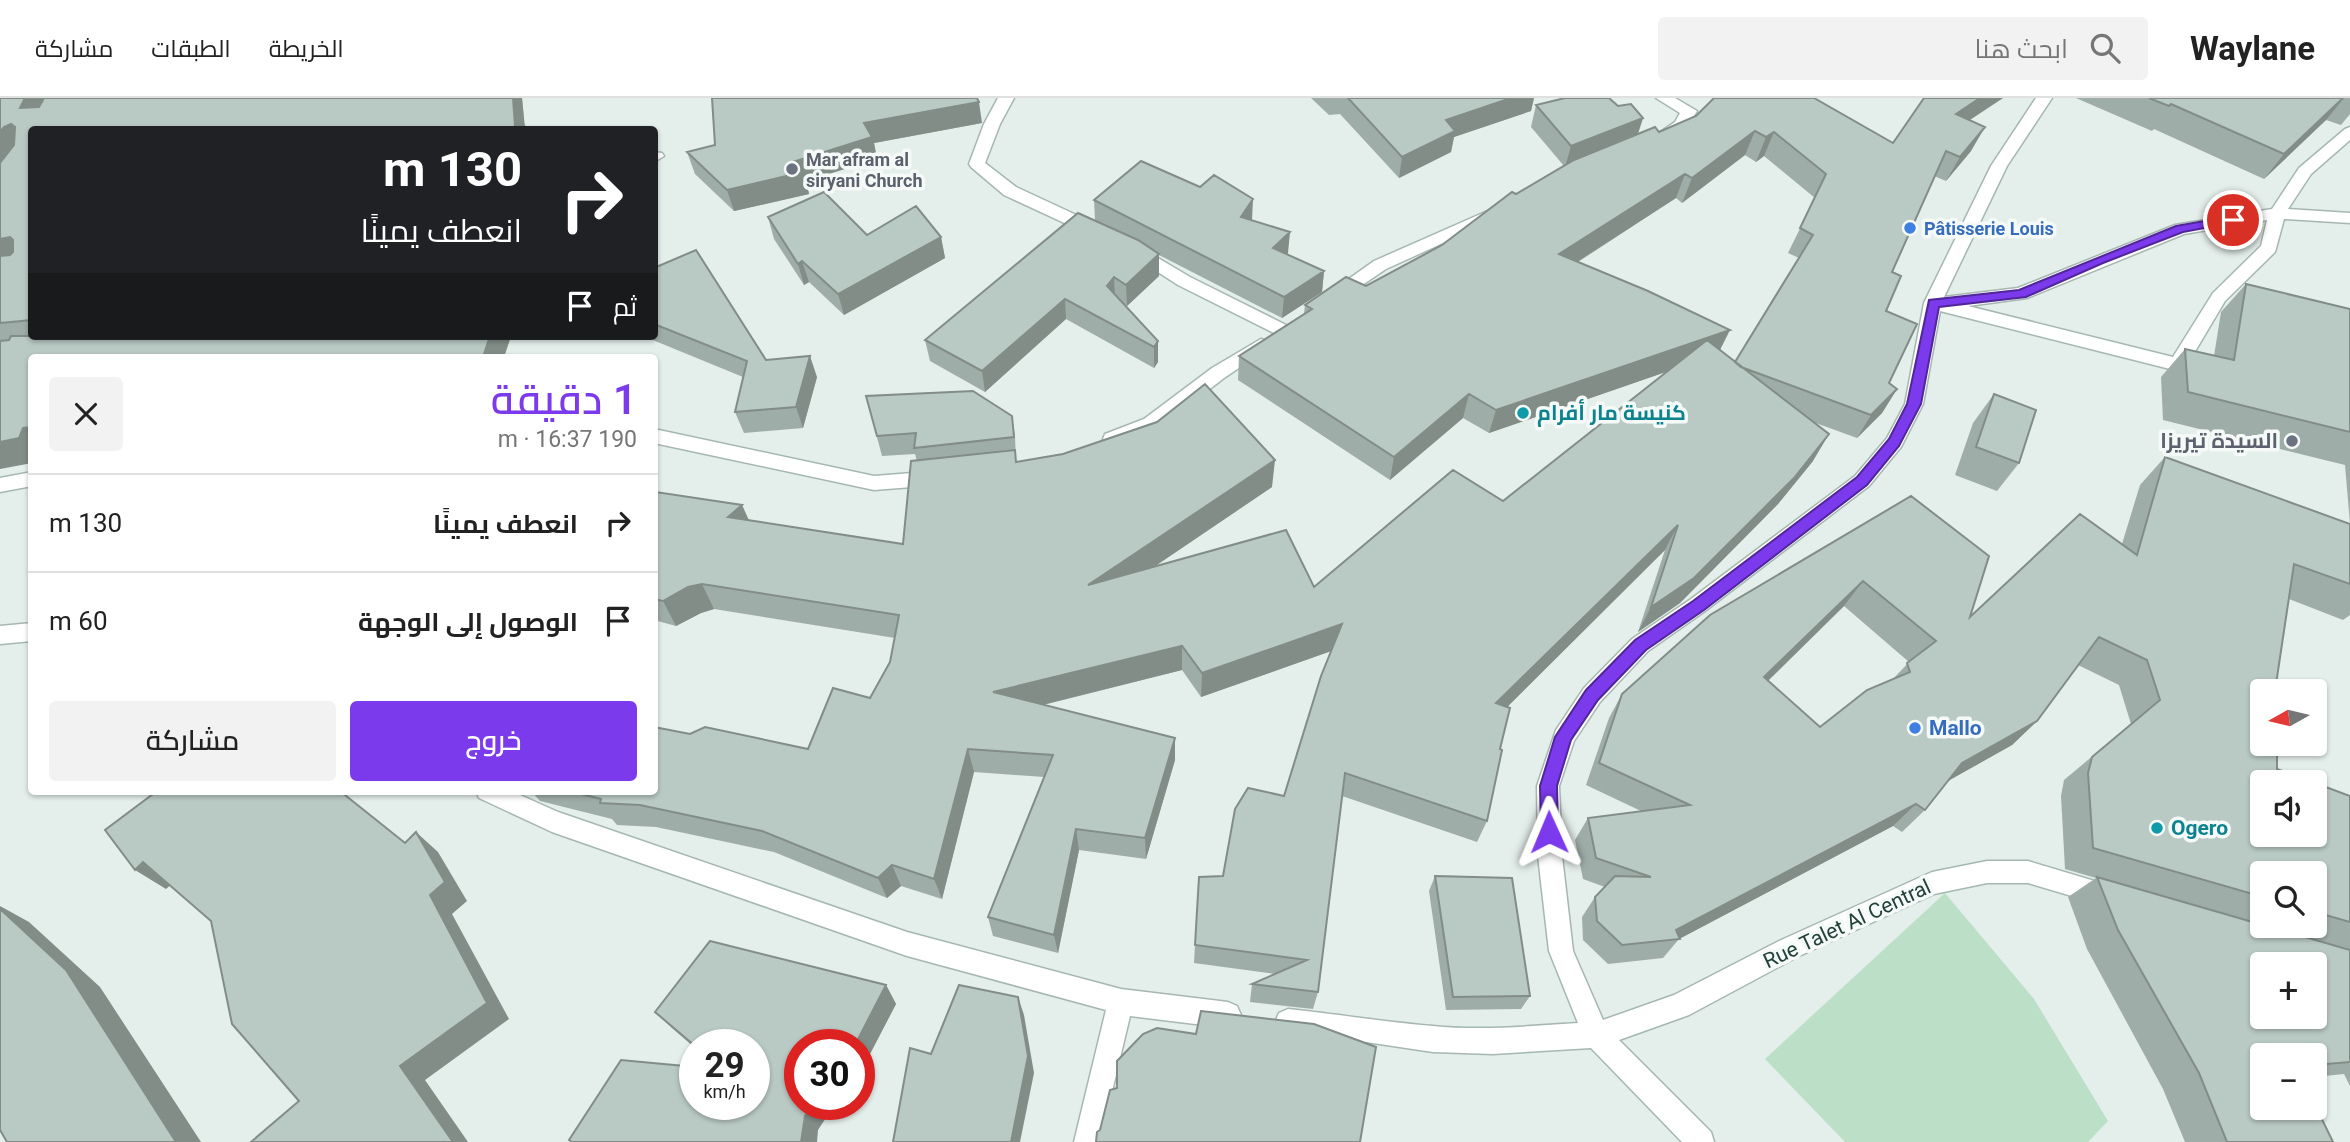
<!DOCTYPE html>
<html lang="ar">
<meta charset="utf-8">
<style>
:root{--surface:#fff;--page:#f2f2f2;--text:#222;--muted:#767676;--line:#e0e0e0;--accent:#7c3aed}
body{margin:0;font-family:Roboto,Cairo,sans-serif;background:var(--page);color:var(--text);direction:rtl;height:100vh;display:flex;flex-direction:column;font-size:26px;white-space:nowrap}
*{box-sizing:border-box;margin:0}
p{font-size:23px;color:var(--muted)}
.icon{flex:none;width:38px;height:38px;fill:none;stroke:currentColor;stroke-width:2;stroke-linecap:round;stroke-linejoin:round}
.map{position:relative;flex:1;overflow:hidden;direction:ltr}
.side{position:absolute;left:28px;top:256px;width:630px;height:441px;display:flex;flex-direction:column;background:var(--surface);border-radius:7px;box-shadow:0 2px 5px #0004;direction:rtl}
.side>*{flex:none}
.top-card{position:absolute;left:28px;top:28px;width:630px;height:214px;border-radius:7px;box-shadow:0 2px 5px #0004;direction:rtl;background:#202124;color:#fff;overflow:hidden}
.needle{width:46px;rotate:262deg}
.fabs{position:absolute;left:2250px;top:581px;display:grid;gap:14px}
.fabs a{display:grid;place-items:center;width:77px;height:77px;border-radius:7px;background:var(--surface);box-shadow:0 2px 5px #0004;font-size:35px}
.speed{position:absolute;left:679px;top:931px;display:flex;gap:14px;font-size:35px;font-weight:700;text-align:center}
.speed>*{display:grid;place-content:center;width:91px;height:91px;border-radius:50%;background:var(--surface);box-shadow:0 2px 5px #0004;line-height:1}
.speed small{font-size:18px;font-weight:400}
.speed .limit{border:10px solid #d22;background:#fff;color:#111}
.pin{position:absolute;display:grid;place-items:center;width:60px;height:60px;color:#fff;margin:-30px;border:4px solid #fff;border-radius:50%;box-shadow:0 2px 7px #0007}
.me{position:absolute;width:77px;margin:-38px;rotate:359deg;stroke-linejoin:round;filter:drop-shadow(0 0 5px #0008)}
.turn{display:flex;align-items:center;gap:24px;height:147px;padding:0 21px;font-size:32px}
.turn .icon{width:91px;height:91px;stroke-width:2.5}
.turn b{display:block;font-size:49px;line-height:60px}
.then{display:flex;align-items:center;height:66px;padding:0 21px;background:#0003;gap:14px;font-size:26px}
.round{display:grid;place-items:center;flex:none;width:74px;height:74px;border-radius:7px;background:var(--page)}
.head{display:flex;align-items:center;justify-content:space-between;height:119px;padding:0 21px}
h1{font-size:42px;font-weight:600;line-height:52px;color:var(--accent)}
.button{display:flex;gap:14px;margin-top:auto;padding:14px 21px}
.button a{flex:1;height:80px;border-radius:7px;background:var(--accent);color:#fff;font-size:28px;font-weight:600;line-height:80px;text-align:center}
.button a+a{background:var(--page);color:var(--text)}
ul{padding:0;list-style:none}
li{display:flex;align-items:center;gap:21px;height:98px;padding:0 21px;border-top:2px solid var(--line)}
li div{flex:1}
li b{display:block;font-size:26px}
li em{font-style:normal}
header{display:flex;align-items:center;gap:42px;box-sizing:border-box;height:98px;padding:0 35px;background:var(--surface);border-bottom:2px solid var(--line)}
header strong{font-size:33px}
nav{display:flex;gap:38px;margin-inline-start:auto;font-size:24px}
.search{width:490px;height:63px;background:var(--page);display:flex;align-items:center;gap:18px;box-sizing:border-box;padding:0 24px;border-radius:7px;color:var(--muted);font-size:26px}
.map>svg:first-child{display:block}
.green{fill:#bce0c7}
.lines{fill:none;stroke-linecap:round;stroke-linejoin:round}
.minor-casing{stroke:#a6b7b2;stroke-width:3}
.minor{fill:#fff;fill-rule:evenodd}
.wall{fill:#9fada8;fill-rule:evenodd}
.shaded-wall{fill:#828d88}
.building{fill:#b9c9c3;stroke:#828d88;stroke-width:2;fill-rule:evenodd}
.route{fill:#7c3aed;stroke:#51269a;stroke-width:2}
.worship-dot{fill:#6b7280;stroke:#f5faf8;stroke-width:2.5}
.shop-dot{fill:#3f7fe0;stroke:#f5faf8;stroke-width:2.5}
.culture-dot{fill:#0f9aa8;stroke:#f5faf8;stroke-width:2.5}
.labels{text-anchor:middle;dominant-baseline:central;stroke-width:7;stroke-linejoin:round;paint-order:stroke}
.far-worship-label{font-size:18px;font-weight:bold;fill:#5b616d;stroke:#f5faf8;text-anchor:start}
.far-shop-label{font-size:18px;font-weight:bold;fill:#366cbe;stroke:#f5faf8;text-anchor:start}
.culture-label{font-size:21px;font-weight:bold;fill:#0d838f;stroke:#f5faf8;text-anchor:start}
.worship-label{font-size:21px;font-weight:bold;fill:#5b616d;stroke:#f5faf8;text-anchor:end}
.shop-label{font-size:21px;font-weight:bold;fill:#366cbe;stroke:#f5faf8;text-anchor:start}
.street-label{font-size:21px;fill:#22413a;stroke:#f5faf8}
</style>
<header>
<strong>Waylane</strong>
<div class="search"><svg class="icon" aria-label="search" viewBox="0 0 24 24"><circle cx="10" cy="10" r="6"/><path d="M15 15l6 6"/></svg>ابحث هنا</div>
<nav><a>الخريطة</a><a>الطبقات</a><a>مشاركة</a></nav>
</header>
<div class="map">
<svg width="2350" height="1044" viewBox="0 0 2350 1044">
<rect width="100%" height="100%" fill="#e4eeea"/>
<path class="green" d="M 1945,795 L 2034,901 L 2108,1023 L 2088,1044 L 1845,1044 L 1765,961 Z"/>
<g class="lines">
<defs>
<path id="minor" d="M 998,0 L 1014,0 L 1000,26 L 985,65 L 1016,89 L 1100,128 L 1102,132 L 1100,136 L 1088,136 L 1004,97 L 971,69 L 969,66 L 984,26 Z
M 1656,0 L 1675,0 L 1697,13 L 1686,30 L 1661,44 L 1653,39 L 1675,24 L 1680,15 Z
M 2036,0 L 2052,0 L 2007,68 L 1944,199 L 2018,190 L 2175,127 L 2272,111 L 2299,70 L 2345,31 L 2350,29 L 2350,42 L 2311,76 L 2288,111 L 2350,115 L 2350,125 L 2284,121 L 2275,154 L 2225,203 L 2184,272 L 2178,273 L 1940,213 L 1923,306 L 1901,349 L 1869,388 L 1705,513 L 1648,553 L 1600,604 L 1574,643 L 1559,688 L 1562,758 L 1573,853 L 1603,922 L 1674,897 L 1779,843 L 1932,774 L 1987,763 L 2028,763 L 2118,790 L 2121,798 L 2118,806 L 2109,809 L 2028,785 L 1987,785 L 1934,796 L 1797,859 L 1689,917 L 1619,942 L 1711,1034 L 1714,1044 L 1682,1044 L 1591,950 L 1493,956 L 1433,954 L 1366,944 L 1288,937 L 1279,933 L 1275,924 L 1279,915 L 1288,911 C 1336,916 1384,924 1433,928 C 1481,933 1530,928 1578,925 L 1549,853 L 1538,758 L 1537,688 L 1556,632 L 1584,590 L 1632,541 L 1691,501 L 1855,378 L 1887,340 L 1905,306 L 1924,205 L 1991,68 ZM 2267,122 L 2261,148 L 2213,195 L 2173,259 L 1968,208 L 2027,200 L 2184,136 Z
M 654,54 L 662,55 L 664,58 L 654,64 Z
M 1492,111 L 1500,116 L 1498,120 L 1386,171 L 1337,204 L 1331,206 L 1322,200 L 1374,163 Z
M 1136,147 L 1190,179 L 1290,229 L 1293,233 L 1284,239 L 1278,237 L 1178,187 L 1130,156 L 1128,152 Z
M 1261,241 L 1267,243 L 1270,247 L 1267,251 L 1224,280 L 1158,331 L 1112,348 L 1105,346 L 1103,341 L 1105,336 L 1144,321 L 1212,270 Z
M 654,331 L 874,378 L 938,373 L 945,375 L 948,380 L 945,385 L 938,387 L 874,392 L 654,345 Z
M 32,374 L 32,388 L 0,394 L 0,380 Z
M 32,525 L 32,543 L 0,546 L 0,528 Z
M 476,693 L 511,693 L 558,714 L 907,834 L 1121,891 L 1228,904 L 1237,908 L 1241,917 L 1237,926 L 1228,930 L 1130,918 L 1100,1044 L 1074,1044 L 1106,912 L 907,858 L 552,734 L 479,700 Z"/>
</defs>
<use href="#minor" class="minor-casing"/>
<use href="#minor" class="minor"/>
</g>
<path class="wall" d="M 0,0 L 522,0 L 525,30 L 32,32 L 32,238 L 511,238 L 504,259 L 32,259 L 0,371 Z
M 1311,0 L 1534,0 L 1531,13 L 1454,39 L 1451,54 L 1399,80 L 1340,16 L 1329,17 Z
M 1924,0 L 2003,0 L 1970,22 L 1971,53 L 1946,83 L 1934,78 L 1892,174 L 1886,213 L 1889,285 L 1897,291 L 1882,315 L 1857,340 L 1813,324 L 1813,363 L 1778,406 L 1680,505 L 1638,534 L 1665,452 L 1507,609 L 1487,723 L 1477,744 L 1342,698 L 1318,894 L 1313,911 L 1250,904 L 1252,886 L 1275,876 L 1194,865 L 1195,847 L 1223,778 L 1284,698 L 1331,553 L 1201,599 L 1182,572 L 1043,607 L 1175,662 L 1146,761 L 1079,752 L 1058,855 L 993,838 L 988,819 L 1044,679 L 974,674 L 942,801 L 901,788 L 887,800 L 774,754 L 656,729 L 617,727 L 612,721 L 540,703 L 531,693 L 654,693 L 690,636 L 808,651 L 870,600 L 890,564 L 895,540 L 714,511 L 701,515 L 676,528 L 654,522 L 654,397 L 742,407 L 749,422 L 903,446 L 917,363 L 915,356 L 882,358 L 866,298 L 1012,318 L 1015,338 L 1016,364 L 1272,389 L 1154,469 L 1314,489 L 1503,403 L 1668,273 L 1489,335 L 1463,320 L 1390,382 L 1238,282 L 1239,258 L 1304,216 L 1305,207 L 1366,188 L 1442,147 L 1516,96 L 1564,68 L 1531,29 L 1536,7 L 1618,8 L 1643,20 L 1638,36 L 1659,34 L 1696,18 L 1893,45 ZM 1745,57 L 1756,64 L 1764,58 L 1815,100 L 1788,155 L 1799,160 L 1735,264 L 1720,252 L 1578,164 L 1676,100 L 1682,105 Z
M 2076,0 L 2350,0 L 2350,16 L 2341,27 L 2326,22 L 2264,81 L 2154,31 L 2152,33 Z
M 982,25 L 874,45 L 877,61 L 806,83 L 809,96 L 734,113 L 695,76 L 687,54 Z
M 1094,102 L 1252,122 L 1288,155 L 1287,156 L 1324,173 L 1322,194 L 1282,220 L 1159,157 L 1159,178 L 1127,208 L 1123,206 L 1158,243 L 1158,264 L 1154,270 L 1066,221 L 985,294 L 930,263 L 925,242 L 1095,122 Z
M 768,119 L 867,137 L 941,139 L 945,160 L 844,217 L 809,184 L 804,187 L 774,141 Z
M 654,170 L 766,262 L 817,279 L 803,330 L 744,335 L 735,314 L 743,279 L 643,238 L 654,238 Z
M 2246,186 L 2350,211 L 2350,517 L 2343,522 L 2289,501 L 2263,593 L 2277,671 L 2350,698 L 2350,988 L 2344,976 L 2315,979 L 2315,957 L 2263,957 L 2333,1044 L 2185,1044 L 2163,991 L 2087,851 L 2068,799 L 2096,780 L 2065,771 L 2061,698 L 2064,682 L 2131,626 L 2119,587 L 2078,567 L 2037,623 L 2012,647 L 1948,683 L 1925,712 L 1902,734 L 1893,728 L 1679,841 L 1663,860 L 1608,866 L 1583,842 L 1582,819 L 1595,799 L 1605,789 L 1583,781 L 1575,742 L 1588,720 L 1641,713 L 1586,687 L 1609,620 L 1622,596 L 1911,398 L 1970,519 L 2122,446 L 2140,387 L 2165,359 L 2350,426 L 2345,367 L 2163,322 L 2161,279 L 2185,251 L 2214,258 L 2221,214 ZM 1844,508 L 1909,564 L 1893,581 L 1820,629 L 1768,583 ZM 2263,775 L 2315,775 L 2315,828 L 2263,828 Z
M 1994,296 L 2019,365 L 1997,393 L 1955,377 L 1973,325 Z
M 1435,778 L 1530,898 L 1521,911 L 1446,912 L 1429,793 Z
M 886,887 L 896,906 L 859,977 L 859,947 L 800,947 L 818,1032 L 695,1006 L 754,947 L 695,947 L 695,950 L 673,931 L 655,914 Z"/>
<path class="shaded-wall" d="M 25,0 L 57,0 L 41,32 L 20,10 Z
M 513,0 L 522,0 L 525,32 L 517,32 L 515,28 Z
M 1511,0 L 1534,0 L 1531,13 L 1454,39 L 1451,54 L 1399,80 L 1402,59 L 1446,22 Z
M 1980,0 L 2003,0 L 1942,40 L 1956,16 Z
M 2344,0 L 2326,22 L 2264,81 L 2284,56 Z
M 979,4 L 982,25 L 874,45 L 877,61 L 806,83 L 809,96 L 734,113 L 727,92 L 793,64 L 864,25 Z
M 1643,20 L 1636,41 L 1565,69 L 1571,48 Z
M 11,26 L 31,51 L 0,86 L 0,34 L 4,29 Z
M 1985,29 L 1971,53 L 1946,83 L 1960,59 Z
M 1755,33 L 1745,57 L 1682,105 L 1692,80 Z
M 1774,34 L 1764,58 L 1756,64 L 1766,39 Z
M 1685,76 L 1676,100 L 1552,180 L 1559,156 Z
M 1253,101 L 1252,122 L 1241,119 Z
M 1290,134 L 1288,155 L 1271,171 L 1273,150 Z
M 10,139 L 32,163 L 0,168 L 0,141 Z
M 941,139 L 945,160 L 844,217 L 838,196 Z
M 1159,156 L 1159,178 L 1127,208 L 1126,187 Z
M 802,163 L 809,184 L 804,187 L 798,166 Z
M 1324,173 L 1322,194 L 1282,220 L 1284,199 Z
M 1114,179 L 1115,200 L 1107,188 Z
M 1065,201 L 1066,221 L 985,294 L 982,273 Z
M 1730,232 L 1718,256 L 1489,335 L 1496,312 Z
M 490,238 L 511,238 L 504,259 L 483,259 Z
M 1158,243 L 1158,264 L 1154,270 L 1154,249 Z
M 810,258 L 817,279 L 803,330 L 796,309 Z
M 1897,291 L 1882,315 L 1857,340 L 1871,317 Z
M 1469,296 L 1463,320 L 1390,382 L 1394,359 Z
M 32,329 L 32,365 L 0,371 L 0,344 L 23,330 Z
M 1829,336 L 1813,363 L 1778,406 L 1680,505 L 1638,534 L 1651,509 Z
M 1275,362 L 1272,389 L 1090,512 L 1088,487 Z
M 742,407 L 753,433 L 728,419 Z
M 1678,427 L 1665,452 L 1487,629 L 1496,605 Z
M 1863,483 L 1844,508 L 1747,603 L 1764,579 Z
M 702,486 L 714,511 L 701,515 L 676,528 L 663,503 L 688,489 Z
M 1342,526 L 1337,551 L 1201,599 L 1202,575 Z
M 1182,548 L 1182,572 L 998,618 L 993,594 Z
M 2037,623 L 2012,647 L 1939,688 L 1962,665 Z
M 1175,640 L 1175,662 L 1146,761 L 1145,740 Z
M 968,651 L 974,674 L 942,801 L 934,781 Z
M 1916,706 L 1893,728 L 1679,841 L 1676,832 Z
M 1076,731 L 1079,752 L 1058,855 L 1054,837 Z
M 416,734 L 438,754 L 467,803 L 452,816 L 509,921 L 425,982 L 468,1044 L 453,1044 L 400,968 L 430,797 Z
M 143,764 L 174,784 L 166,791 L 135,772 Z
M 892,767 L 901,788 L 887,800 L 878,780 Z
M 0,808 L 29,824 L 100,889 L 201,1044 L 176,1044 L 0,811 Z
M 886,887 L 896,906 L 859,977 L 859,947 L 855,947 Z
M 1018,899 L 1024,917 L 1034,975 L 1020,1044 L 1011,1044 Z
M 812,1006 L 835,1006 L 818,1032 L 817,1044 L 801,1044 L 805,1018 Z"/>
<path class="building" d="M 0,0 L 25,0 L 20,10 L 39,9 L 44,0 L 513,0 L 515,28 L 524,28 L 523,32 L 32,32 L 32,222 L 0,225 L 0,158 L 10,157 L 13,154 L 13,142 L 10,139 L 0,141 L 0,65 L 14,47 L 15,29 L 11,26 L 4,29 L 0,34 Z
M 712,0 L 977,0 L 979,4 L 864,25 L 872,39 L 793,64 L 803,74 L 727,92 L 687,54 L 715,47 Z
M 1348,0 L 1511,0 L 1446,22 L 1455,33 L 1402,59 Z
M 1565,0 L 1609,0 L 1618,8 L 1631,6 L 1643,20 L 1571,48 L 1536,7 Z
M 1714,0 L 1814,0 L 1893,45 L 1924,0 L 1980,0 L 1956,16 L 1985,29 L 1960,59 L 1946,53 L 1892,174 L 1901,178 L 1886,213 L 1917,226 L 1889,285 L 1897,291 L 1871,317 L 1741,269 L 1735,264 L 1813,137 L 1800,130 L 1826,76 L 1774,34 L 1766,39 L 1755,33 L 1692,80 L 1685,76 L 1559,156 L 1648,193 L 1730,232 L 1496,312 L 1469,296 L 1394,359 L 1239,258 L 1312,211 L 1305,207 L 1346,179 L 1366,188 L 1442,147 L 1512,94 L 1516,96 L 1574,62 L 1655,29 L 1659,34 L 1696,18 Z
M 2149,0 L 2343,0 L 2284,56 L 2171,6 L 2169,8 Z
M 1141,63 L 1200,89 L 1214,77 L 1253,101 L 1241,119 L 1290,134 L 1273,150 L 1324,173 L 1284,199 L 1094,102 Z
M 824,94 L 867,137 L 916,108 L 941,139 L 838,196 L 802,163 L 798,166 L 768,119 Z
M 1078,115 L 1138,142 L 1159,156 L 1126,187 L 1114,179 L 1107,188 L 1158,243 L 1154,249 L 1065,201 L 982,273 L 925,242 Z
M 696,152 L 766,262 L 810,258 L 796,309 L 735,314 L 747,263 L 654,226 L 654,170 Z
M 2246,186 L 2350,211 L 2350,334 L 2188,294 L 2185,251 L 2234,262 Z
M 11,238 L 490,238 L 483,259 L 32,259 L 32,329 L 23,330 L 19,340 L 0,344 L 0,243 L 9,242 Z
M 1707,242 L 1829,336 L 1794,380 L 1694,480 L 1651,509 L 1678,427 L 1496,605 L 1510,610 L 1500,651 L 1502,652 L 1487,723 L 1345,675 L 1318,894 L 1252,886 L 1307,862 L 1195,847 L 1199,779 L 1223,778 L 1235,711 L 1248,690 L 1284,698 L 1321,578 L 1342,526 L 1202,575 L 1182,548 L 993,594 L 1175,640 L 1145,740 L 1076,731 L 1054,837 L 988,819 L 1053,657 L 968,651 L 934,781 L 892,767 L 878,780 L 762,733 L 640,707 L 600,705 L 601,701 L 569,693 L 654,693 L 654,629 L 690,636 L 705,629 L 808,651 L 833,590 L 870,600 L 890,564 L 899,517 L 702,486 L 688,489 L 663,503 L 654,501 L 654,397 L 656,394 L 742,407 L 728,419 L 903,446 L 911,363 L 1015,352 L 1016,364 L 1063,356 L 1157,324 L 1205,286 L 1275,362 L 1088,487 L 1286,432 L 1314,489 L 1453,372 L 1503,403 Z
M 973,293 L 1012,318 L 1014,339 L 914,350 L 916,335 L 877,338 L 866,298 Z
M 1994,296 L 2036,312 L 2019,365 L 1976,349 Z
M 2165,359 L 2350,426 L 2350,486 L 2294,466 L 2275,593 L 2263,593 L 2263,646 L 2277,646 L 2277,671 L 2312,684 L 2263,684 L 2263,737 L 2315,737 L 2315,685 L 2350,698 L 2350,824 L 2315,814 L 2315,775 L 2263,775 L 2263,799 L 2093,750 L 2088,675 L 2092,659 L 2160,602 L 2147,562 L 2099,539 L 2037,623 L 1962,665 L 1925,712 L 1916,706 L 1676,832 L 1680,841 L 1622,847 L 1597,823 L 1595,799 L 1615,778 L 1651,779 L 1596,760 L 1588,720 L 1690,707 L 1599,665 L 1622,596 L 1710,517 L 1911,398 L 1989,458 L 1970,519 L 2080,416 L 2137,457 ZM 1863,483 L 1936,543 L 1907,565 L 1910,574 L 1867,592 L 1820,629 L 1764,579 Z
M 157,693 L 340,693 L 405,745 L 416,734 L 445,784 L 430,797 L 487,905 L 400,968 L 453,1044 L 251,1044 L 299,1003 L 232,926 L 211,823 L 143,764 L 135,772 L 105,732 Z
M 1435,778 L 1512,780 L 1530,898 L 1453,899 Z
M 2097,779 L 2263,827 L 2263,828 L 2267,828 L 2350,852 L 2350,964 L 2315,967 L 2315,957 L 2263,957 L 2263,1010 L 2315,1010 L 2315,1007 L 2333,1044 L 2227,1044 L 2199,975 L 2118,832 ZM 2263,866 L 2315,866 L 2315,919 L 2263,919 Z
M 0,811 L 66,872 L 176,1044 L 7,1044 L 0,1032 Z
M 710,843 L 886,887 L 855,947 L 800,947 L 800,1006 L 812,1006 L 805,1018 L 801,1044 L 572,1044 L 569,1042 L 621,962 L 695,969 L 695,1006 L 754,1006 L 754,947 L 695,947 L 695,948 L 655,914 Z
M 959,887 L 1018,899 L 1028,958 L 1011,1044 L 893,1044 L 910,950 L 931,956 Z
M 1201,913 L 1314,926 L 1376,949 L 1360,1044 L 1096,1044 L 1097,1034 L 1100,1032 L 1110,992 L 1117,990 L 1117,963 L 1143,936 L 1157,930 L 1196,936 Z"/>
<path class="route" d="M 2233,118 L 2237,119 L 2237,124 L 2183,134 L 2103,165 L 2026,199 L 1939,209 L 1921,306 L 1899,348 L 1867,387 L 1704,512 L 1646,552 L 1598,602 L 1571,642 L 1557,688 L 1558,734 L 1556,740 L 1549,742 L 1543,740 L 1541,734 L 1540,688 L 1555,639 L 1586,592 L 1635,542 L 1693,503 L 1857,379 L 1889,341 L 1907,306 L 1929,202 L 2019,192 L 2176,128 Z"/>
<g class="worship-dot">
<circle cx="792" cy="71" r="7"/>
<circle cx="2292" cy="343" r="7"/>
</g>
<g class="shop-dot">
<circle cx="1910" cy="130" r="7"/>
<circle cx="1915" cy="630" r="7"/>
</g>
<g class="culture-dot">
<circle cx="1523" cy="315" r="7"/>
<circle cx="2157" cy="730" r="7"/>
</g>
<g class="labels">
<g class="far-worship-label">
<text x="806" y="61">Mar afram al<tspan x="806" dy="21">siryani Church</tspan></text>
</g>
<g class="far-shop-label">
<text x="1924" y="130">Pâtisserie Louis</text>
</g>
<g class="culture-label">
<text x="1537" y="315">كنيسة مار أفرام</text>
<text x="2171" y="730">Ogero</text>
</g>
<g class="worship-label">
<text x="2278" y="343">السيدة تيريزا</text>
</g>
<g class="shop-label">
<text x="1929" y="630">Mallo</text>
</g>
<g class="street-label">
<text transform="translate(1847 826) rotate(-25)">Rue Talet Al Central</text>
</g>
</g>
</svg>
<div class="fabs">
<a><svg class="needle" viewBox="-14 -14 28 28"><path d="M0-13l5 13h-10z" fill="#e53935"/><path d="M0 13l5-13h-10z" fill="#767676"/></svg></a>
<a><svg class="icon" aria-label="sound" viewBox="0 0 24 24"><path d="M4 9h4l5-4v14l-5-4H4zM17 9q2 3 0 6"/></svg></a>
<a><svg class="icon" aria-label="search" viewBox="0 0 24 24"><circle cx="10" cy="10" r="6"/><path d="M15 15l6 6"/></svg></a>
<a>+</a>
<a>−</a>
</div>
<div class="speed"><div>29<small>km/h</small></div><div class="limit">30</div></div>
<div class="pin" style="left:2233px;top:122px;background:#d93025"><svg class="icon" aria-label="arrive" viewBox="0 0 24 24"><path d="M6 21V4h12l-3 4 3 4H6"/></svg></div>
<svg class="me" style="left:1549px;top:734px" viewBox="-20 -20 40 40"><path d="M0-17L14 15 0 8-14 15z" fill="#7c3aed" stroke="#fff" stroke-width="4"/></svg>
<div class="top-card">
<div class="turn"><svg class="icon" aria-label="right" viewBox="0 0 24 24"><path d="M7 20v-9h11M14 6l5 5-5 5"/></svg><div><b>130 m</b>انعطف يمينًا</div></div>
<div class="then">ثم<svg class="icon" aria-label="arrive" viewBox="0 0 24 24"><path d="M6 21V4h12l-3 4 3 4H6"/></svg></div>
</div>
<section class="side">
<div class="head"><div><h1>1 دقيقة</h1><p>190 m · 16:37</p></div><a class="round"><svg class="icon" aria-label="close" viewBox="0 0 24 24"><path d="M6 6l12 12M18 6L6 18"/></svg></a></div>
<ul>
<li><svg class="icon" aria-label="right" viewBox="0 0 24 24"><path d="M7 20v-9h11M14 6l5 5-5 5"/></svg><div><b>انعطف يمينًا</b></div><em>130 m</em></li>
<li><svg class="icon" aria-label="arrive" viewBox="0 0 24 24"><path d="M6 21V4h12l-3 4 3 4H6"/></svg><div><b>الوصول إلى الوجهة</b></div><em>60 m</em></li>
</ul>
<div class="button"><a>خروج</a><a>مشاركة</a></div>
</section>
</div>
